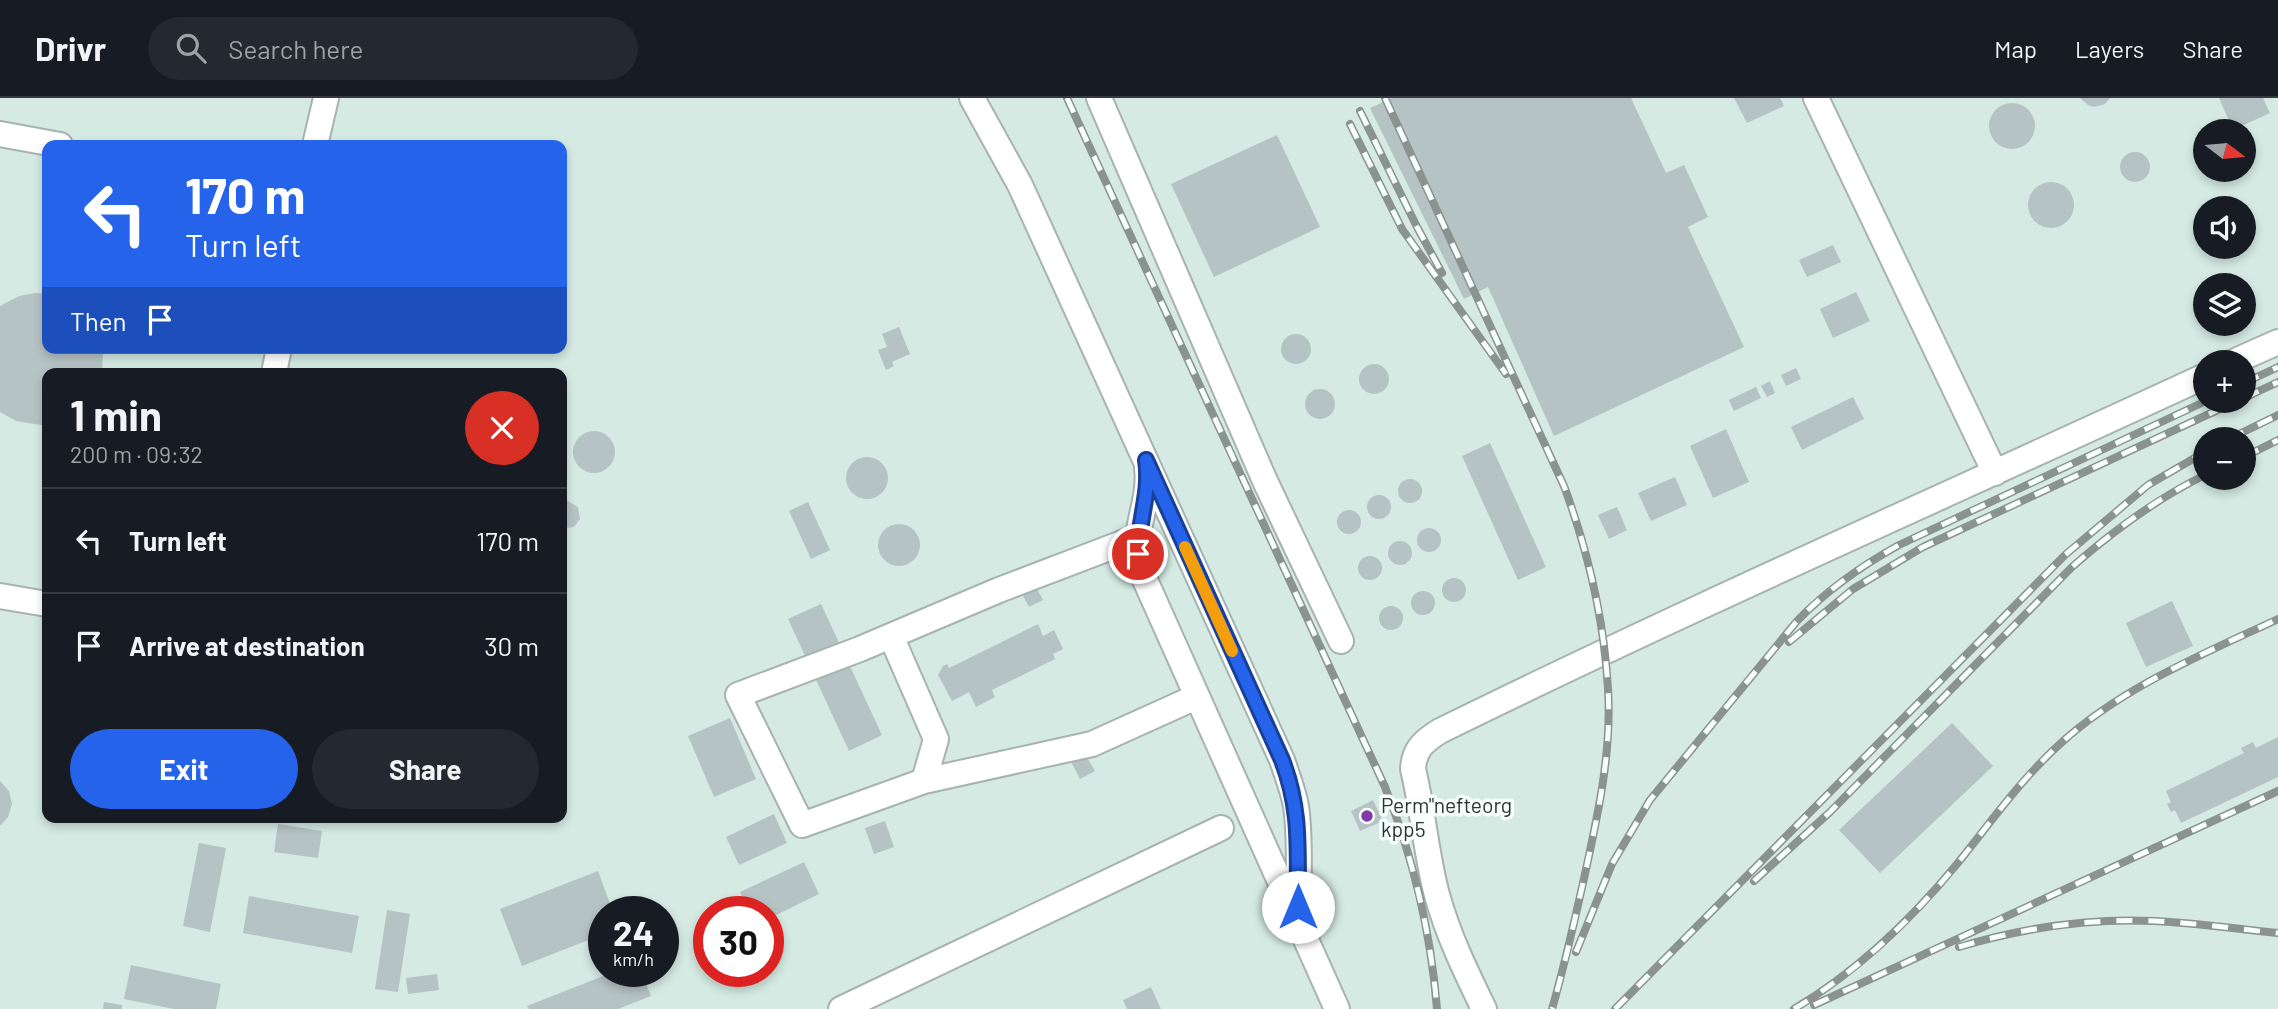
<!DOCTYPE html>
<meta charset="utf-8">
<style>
:root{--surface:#171b24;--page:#242831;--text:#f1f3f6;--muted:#9ea1a6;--line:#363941;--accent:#2563eb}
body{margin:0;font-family:Barlow,sans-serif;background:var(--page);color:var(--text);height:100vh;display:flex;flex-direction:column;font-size:26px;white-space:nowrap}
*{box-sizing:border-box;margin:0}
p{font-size:23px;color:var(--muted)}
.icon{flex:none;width:38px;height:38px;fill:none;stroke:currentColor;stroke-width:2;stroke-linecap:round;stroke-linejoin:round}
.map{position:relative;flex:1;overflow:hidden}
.sheet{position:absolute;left:42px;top:270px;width:525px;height:455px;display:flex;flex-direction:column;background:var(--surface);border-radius:14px;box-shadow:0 4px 10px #0003}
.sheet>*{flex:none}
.hud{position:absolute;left:42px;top:42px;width:525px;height:214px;border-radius:14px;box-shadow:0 4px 10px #0003;background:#2563eb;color:#fff;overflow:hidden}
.needle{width:46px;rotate:106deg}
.controls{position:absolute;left:2193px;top:21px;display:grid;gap:14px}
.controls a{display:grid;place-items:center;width:63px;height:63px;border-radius:50%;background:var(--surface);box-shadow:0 4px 10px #0003;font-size:35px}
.speed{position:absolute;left:588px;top:798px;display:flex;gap:14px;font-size:35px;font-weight:700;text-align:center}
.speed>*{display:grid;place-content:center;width:91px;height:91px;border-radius:50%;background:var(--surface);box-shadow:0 4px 10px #0003;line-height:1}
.speed small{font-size:18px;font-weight:400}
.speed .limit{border:10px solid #d22;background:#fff;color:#111}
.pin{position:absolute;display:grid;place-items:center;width:60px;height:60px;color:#fff;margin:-30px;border:4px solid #fff;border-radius:50%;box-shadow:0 2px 7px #0007}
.me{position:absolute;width:77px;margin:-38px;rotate:0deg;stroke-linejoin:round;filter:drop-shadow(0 0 5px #0008)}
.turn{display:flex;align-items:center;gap:24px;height:147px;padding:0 28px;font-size:32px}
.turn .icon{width:91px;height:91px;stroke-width:2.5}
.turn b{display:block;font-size:49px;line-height:60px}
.then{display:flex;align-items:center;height:66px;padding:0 28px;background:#0003;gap:14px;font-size:26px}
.round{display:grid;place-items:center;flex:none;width:74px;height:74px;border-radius:37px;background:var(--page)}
.head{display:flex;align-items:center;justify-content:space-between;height:119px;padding:0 28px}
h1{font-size:42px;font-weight:700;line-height:52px}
.button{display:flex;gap:14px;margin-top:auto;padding:14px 28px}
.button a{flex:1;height:80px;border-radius:42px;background:var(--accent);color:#fff;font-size:28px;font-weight:700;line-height:80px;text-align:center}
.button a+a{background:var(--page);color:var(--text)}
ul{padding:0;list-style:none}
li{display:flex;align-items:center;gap:21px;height:105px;padding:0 28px;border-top:2px solid var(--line)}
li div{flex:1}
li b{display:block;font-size:26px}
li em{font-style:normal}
header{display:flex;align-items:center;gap:42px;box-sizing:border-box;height:98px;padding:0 35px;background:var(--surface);border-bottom:2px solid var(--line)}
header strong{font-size:33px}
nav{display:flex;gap:38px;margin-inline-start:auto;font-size:24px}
.search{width:490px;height:63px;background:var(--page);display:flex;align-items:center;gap:18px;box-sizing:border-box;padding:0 24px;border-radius:38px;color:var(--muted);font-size:26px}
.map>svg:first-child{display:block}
.built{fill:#d4eae3;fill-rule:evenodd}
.building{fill:#b6c3c4}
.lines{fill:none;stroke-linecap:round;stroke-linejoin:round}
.minor-casing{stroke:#a7b3b0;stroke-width:28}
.minor{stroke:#fff;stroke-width:24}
.rail-casing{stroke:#8a9390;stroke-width:8}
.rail{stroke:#f7fffd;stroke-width:5;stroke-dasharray:16;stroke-linecap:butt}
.route-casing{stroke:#184099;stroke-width:18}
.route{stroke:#2563eb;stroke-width:12}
.slow{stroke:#f59e0b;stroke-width:12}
.poi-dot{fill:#8439aa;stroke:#f7fffd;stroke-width:2.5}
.labels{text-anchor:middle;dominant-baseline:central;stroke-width:7;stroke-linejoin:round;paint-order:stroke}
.poi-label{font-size:21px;fill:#2f3432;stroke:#f7fffd;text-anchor:start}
</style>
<header>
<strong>Drivr</strong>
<div class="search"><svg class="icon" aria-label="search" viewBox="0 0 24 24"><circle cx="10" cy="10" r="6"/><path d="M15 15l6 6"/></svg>Search here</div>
<nav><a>Map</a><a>Layers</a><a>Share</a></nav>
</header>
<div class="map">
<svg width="2278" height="911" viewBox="0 0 2278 911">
<rect width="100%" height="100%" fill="#e6f3ef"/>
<path class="built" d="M 0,0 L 2278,0 L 2278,911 L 0,911 ZM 2205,33 L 2244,33 L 2244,72 L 2205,72 ZM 47,47 L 562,47 L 562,250 L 47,250 ZM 2205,110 L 2244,110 L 2244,149 L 2205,149 ZM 2205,187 L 2244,187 L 2244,226 L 2205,226 ZM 2205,264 L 2244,264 L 2244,303 L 2205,303 ZM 47,275 L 562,275 L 562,719 L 47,719 ZM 2205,341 L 2244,341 L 2244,380 L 2205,380 ZM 604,814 L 663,814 L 663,873 L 604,873 ZM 709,814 L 768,814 L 768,873 L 709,873 Z"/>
<path class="building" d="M 1392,0 L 1631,0 L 1666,75 L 1684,67 L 1708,119 L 1688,129 L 1744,249 L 1554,338 L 1488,189 L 1464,201 L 1370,10 Z
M 1734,0 L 1780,0 L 1784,8 L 1747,25 Z
M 2080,0 L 2110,0 L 2105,6 L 2094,9 L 2088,7 Z
M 2219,0 L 2263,0 L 2270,15 L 2233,32 Z
M1989 28a23 23 0 1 1 46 0a23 23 0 1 1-46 0Z
M 1277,37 L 1320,129 L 1214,179 L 1171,86 Z
M2120 69a15 15 0 1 1 30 0a15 15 0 1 1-30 0Z
M2028 107a23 23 0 1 1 46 0a23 23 0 1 1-46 0Z
M 1833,147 L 1841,164 L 1807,179 L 1799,162 Z
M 1856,194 L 1870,223 L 1833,240 L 1820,211 Z
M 35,195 L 47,196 L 47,250 L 103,250 L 103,254 L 102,275 L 47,275 L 47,326 L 41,327 L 16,323 L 0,314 L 0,208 L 19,198 Z
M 899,229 L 910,256 L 892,264 L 894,268 L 886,272 L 878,252 L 887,249 L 882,236 Z
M1281 251a15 15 0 1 1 30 0a15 15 0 1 1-30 0Z
M1359 281a15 15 0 1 1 30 0a15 15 0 1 1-30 0Z
M 1796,270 L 1801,281 L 1786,288 L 1781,277 Z
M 1770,283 L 1775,295 L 1767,299 L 1761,288 Z
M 1756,289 L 1761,300 L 1734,313 L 1729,302 Z
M1305 306a15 15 0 1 1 30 0a15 15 0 1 1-30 0Z
M 1853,299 L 1864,321 L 1802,352 L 1791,329 Z
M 1726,331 L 1749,384 L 1713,400 L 1690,348 Z
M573 354a21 21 0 1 1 42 0a21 21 0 1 1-42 0Z
M 1490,345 L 1546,469 L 1518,482 L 1462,358 Z
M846 380a21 21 0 1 1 42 0a21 21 0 1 1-42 0Z
M 1675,379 L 1687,407 L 1651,423 L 1638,395 Z
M1398 393a12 12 0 1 1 24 0a12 12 0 1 1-24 0Z
M1367 409a12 12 0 1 1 24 0a12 12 0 1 1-24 0Z
M 568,403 L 578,409 L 580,421 L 574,429 L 564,430 L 562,430 L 562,404 Z
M 808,404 L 830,452 L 811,461 L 789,413 Z
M 1617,409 L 1627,432 L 1609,441 L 1598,417 Z
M1337 424a12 12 0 1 1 24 0a12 12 0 1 1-24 0Z
M878 447a21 21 0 1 1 42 0a21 21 0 1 1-42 0Z
M1417 442a12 12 0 1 1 24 0a12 12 0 1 1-24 0Z
M1388 455a12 12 0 1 1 24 0a12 12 0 1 1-24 0Z
M1358 470a12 12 0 1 1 24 0a12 12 0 1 1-24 0Z
M1442 492a12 12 0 1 1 24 0a12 12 0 1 1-24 0Z
M 1036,489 L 1043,502 L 1029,509 L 1022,496 Z
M1411 505a12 12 0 1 1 24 0a12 12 0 1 1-24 0Z
M 2172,503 L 2193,548 L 2146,569 L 2126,525 Z
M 821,506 L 882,637 L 849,653 L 788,521 Z
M1379 520a12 12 0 1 1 24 0a12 12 0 1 1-24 0Z
M 1038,526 L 1043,538 L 1054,532 L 1063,551 L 1053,556 L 1055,561 L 992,592 L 995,599 L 976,609 L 969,594 L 952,603 L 938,577 L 943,568 L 947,566 L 949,570 Z
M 730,620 L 756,681 L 714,699 L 688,638 Z
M 1952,625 L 1993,668 L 1880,775 L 1839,732 Z
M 2278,639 L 2278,679 L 2181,725 L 2175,712 L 2171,714 L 2167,706 L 2171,704 L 2166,693 L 2244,655 L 2241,650 L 2253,644 L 2256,650 Z
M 1084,654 L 1095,673 L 1080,681 L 1070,662 Z
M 0,683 L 9,693 L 12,706 L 8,719 L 0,728 Z
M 1373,702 L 1383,723 L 1360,733 L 1351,713 Z
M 774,716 L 787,745 L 739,767 L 726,739 Z
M 885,723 L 894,749 L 874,756 L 865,730 Z
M 278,726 L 322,733 L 318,760 L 274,754 Z
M 199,745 L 226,750 L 210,834 L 183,828 Z
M 804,764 L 819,796 L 768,821 L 768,814 L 750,814 L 740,794 Z
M 598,773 L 613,814 L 604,814 L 604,836 L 522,868 L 500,811 Z
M 249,798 L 359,818 L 352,855 L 243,835 Z
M 387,812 L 410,816 L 398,894 L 375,891 Z
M 131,867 L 221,886 L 216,911 L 174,911 L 124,901 Z
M 616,873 L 641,873 L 651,898 L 618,911 L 529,911 L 527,908 Z
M 437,876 L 439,892 L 408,896 L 406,880 Z
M 1151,889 L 1161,911 L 1127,911 L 1123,902 Z
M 104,904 L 122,907 L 122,911 L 103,911 Z"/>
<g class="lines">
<defs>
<path id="minor" d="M 972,0 L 1020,87 L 1282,662 C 1287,677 1293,692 1296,708 C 1302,750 1296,792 1301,833
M 1099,0 L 1265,383 L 1341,543
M 1816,0 L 1995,375
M 0,36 L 60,47
M 315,47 L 326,0
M 2233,264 L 2278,244
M 274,275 L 279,250
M 1147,370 C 1150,394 1141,415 1138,438 C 1137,450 1139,461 1141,473 L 1337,911
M 0,498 L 47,506
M 891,538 L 936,641 L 924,683 L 802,727 L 738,597 L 860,551 L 999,492 L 1138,439
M 924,683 L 1092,646 L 1196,599
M 841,911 L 1221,730
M 1484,911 C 1466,874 1448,837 1437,797 C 1426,756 1423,712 1413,671 C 1414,651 1424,643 1440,633 C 1692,509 1950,396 2205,278"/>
</defs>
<use href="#minor" class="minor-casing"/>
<use href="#minor" class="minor"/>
<defs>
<path id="rail" d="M 1067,0 L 1385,689 C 1413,759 1431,836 1437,911
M 1385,0 L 1564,388 C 1588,453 1604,521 1608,591 C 1612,653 1598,716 1585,776 C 1575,821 1565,866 1552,911
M 1360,13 L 1417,129 L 1442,175
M 1350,26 L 1402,131 L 1506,276
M 2244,285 L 2278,269
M 2244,300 L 2278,284
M 2229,341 L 2278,317
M 2244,359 L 2278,342
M 1789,544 L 1853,491 L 1923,449 L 2237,303
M 1754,783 L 1830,714 L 2072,469 C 2113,433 2156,401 2205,377
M 1959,849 C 2022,830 2089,820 2155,823 C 2196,825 2237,831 2278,835
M 1576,854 L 1612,766 L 1650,702 L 1797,523 C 1827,492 1861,468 1899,447 L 2206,303
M 1814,907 L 2278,693
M 1615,911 L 2065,457 L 2148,387 L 2205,354
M 1794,911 C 1858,873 1910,823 1957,766 C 1991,724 2020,682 2061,645 C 2123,589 2203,556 2278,521"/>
</defs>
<use href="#rail" class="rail-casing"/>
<use href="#rail" class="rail"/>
</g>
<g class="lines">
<defs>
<path id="route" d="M 1138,456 C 1138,424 1151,394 1146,362 L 1282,662 C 1302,714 1297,754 1298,809"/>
</defs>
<use href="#route" class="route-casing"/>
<use href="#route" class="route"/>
<path class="slow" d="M 1185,449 L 1232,553"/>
</g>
<circle class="poi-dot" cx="1367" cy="718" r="7"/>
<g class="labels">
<g class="poi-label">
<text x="1381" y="706">Perm"nefteorg<tspan x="1381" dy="24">kpp5</tspan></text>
</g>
</g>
</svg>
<div class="controls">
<a><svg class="needle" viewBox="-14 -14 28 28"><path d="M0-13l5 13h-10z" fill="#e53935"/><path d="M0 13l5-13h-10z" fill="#9ea1a6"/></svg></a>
<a><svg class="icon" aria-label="sound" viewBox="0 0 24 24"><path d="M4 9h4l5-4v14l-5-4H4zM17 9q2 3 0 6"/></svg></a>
<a><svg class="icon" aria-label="layers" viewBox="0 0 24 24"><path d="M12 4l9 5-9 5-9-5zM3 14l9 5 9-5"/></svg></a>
<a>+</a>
<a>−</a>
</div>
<div class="speed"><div>24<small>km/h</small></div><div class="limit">30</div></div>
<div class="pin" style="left:1138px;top:456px;background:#d93025"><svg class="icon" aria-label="arrive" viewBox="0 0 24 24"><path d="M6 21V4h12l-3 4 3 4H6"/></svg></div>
<svg class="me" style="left:1298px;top:809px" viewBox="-20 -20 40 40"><circle r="19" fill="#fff"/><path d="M0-13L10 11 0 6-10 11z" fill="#2563eb"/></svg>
<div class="hud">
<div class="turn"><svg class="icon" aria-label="left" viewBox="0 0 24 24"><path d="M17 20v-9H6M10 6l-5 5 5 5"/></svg><div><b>170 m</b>Turn left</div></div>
<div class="then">Then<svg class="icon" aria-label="arrive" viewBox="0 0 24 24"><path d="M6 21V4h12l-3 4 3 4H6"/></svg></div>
</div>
<section class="sheet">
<div class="head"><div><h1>1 min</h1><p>200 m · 09:32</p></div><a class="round" style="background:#d93025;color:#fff"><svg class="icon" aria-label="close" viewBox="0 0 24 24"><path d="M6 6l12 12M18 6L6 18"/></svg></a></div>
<ul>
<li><svg class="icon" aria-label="left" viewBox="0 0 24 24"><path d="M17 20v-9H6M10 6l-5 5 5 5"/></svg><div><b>Turn left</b></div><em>170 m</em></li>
<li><svg class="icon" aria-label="arrive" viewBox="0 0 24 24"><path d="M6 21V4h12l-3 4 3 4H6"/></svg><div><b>Arrive at destination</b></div><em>30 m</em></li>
</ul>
<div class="button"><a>Exit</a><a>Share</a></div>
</section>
</div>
